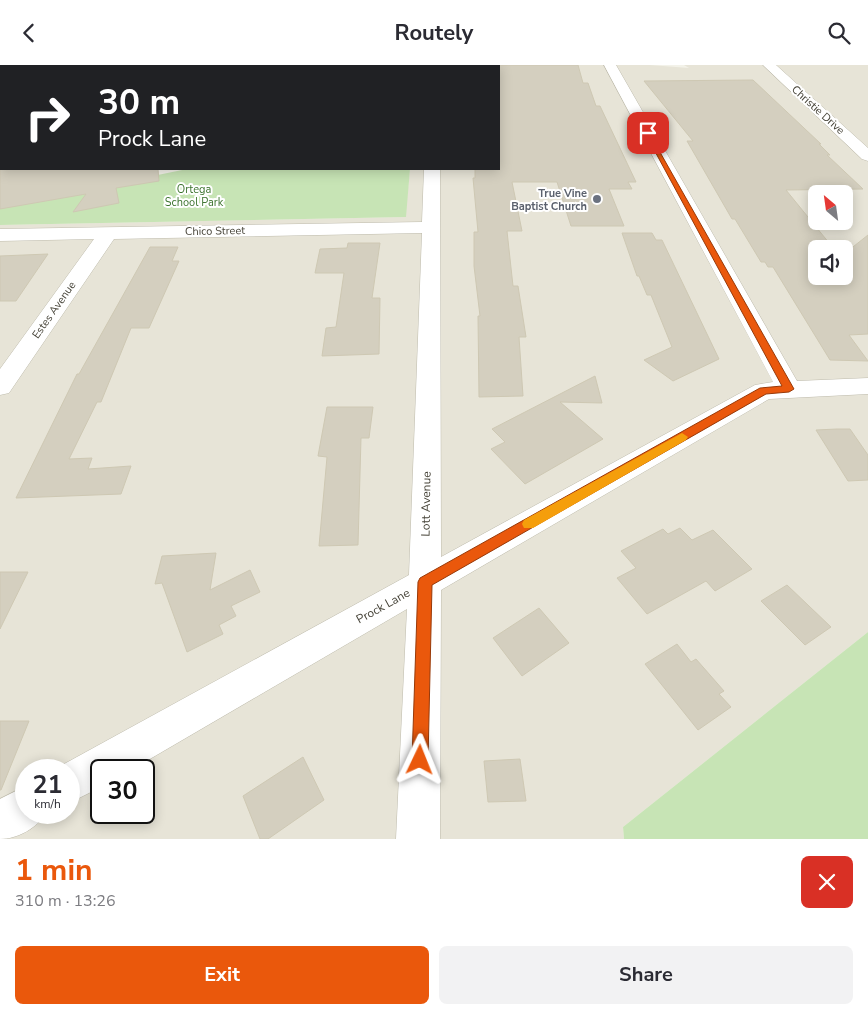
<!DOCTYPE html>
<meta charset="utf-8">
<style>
:root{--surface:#fff;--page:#f2f2f3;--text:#2b2b33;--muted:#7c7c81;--accent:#ea580c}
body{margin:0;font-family:"Nunito Sans",sans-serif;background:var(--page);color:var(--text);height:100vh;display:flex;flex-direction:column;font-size:19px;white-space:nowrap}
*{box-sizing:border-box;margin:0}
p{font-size:16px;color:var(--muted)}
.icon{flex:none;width:28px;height:28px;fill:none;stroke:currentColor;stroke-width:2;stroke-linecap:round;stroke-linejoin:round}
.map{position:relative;height:774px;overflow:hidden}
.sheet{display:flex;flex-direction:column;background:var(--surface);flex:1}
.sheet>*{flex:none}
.guide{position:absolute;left:0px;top:0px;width:500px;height:105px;box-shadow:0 2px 12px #0003;background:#202124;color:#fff;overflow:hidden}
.needle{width:32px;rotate:331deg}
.tools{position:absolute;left:808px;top:120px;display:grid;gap:10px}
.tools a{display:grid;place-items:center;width:45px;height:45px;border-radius:8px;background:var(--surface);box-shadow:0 2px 12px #0003;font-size:25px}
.speed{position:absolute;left:15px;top:694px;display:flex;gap:10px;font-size:25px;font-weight:700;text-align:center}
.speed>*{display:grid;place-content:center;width:65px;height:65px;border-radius:50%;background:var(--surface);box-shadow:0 2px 12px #0003;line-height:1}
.speed small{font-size:12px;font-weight:400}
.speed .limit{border:2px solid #111;border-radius:8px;background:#fff;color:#111}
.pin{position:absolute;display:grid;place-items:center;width:42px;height:42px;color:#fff;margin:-21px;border-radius:10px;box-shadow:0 2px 8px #0006}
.me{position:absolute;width:55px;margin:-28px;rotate:2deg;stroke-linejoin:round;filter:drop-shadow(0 0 4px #0008)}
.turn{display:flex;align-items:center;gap:18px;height:105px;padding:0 15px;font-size:22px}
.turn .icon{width:65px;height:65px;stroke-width:2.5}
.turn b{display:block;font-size:35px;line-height:42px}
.round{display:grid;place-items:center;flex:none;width:52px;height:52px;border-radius:8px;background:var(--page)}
.summary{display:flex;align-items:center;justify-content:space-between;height:85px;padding:0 15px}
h1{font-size:30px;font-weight:700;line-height:38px;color:var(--accent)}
.action{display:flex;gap:10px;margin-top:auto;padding:10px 15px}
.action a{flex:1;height:58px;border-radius:8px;background:var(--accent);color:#fff;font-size:20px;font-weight:700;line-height:58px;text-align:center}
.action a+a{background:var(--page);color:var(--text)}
header{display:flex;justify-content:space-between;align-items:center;height:65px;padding:0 15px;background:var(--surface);font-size:22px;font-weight:700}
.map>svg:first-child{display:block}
.residential{fill:#e7e4d7;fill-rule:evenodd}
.green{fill:#c7e4b5}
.building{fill:#d4cfbf;stroke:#cec8b3}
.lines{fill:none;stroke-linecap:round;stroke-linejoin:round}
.minor-casing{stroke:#bebbac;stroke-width:1}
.minor{fill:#fff;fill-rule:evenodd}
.route{fill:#ea580c;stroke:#983908}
.slow{fill:#f59e0b}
.worship-dot{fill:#6b7280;stroke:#fff;stroke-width:2}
.labels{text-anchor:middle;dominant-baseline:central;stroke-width:4;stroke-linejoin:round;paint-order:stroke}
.far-street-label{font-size:11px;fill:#464338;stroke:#fff}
.far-park-label{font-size:11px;fill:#3d742f;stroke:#fff}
.far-worship-label{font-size:11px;font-weight:bold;fill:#5b616d;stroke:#fff;text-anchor:end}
.street-label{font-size:12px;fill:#464338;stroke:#fff}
</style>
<header><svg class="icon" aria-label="back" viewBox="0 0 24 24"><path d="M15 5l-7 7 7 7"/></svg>Routely<svg class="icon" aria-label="search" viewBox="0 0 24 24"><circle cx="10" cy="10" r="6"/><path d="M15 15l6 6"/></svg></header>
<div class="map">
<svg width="868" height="774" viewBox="0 0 868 774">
<rect width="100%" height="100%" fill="#f3f2e9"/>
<path class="residential" d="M 0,0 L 650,0 L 689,3 L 684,0 L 868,0 L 868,567 L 623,762 L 624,774 L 0,774 L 0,160 L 405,152 L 410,104 L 499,104 L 499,1 L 1,1 L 0,42 ZM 816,129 L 844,129 L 844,156 L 816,156 ZM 816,184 L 844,184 L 844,211 L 816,211 ZM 26,705 L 69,705 L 69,748 L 26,748 ZM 101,705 L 144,705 L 144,748 L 101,748 Z"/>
<path class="green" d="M 187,104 L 410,104 L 406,152 L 0,160 L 0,131 L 143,113 Z
M 868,567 L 868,774 L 624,774 L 623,762 Z"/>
<path class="building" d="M 499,0 L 578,0 L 583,18 L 588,18 L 596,41 L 600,41 L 636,117 L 628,117 L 632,124 L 609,124 L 624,161 L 571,161 L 557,117 L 512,117 L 522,166 L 507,166 L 513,221 L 518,221 L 526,272 L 519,272 L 523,331 L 479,332 L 478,251 L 480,251 L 474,201 L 474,167 L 478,167 L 473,113 L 475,113 L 475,104 L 499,104 Z
M 753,15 L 821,79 L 819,79 L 830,90 L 827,90 L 863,124 L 786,125 L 834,184 L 816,184 L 816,211 L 844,211 L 844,189 L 868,170 L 868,269 L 849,270 L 868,296 L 830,295 L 773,202 L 768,202 L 765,197 L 761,197 L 735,154 L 732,154 L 687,76 L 693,76 L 644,16 Z
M 0,104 L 158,104 L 159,116 L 116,123 L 119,138 L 73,147 L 86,129 L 0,144 Z
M 622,168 L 652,168 L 656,175 L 662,175 L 719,294 L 673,316 L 644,295 L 672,282 L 651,230 L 647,230 L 639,211 L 637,211 Z
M 348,178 L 380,178 L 372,233 L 380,233 L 379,289 L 322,291 L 326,263 L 336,262 L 344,208 L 315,208 L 320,184 L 347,183 Z
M 150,182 L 178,182 L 172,196 L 179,196 L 149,263 L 131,263 L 101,337 L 97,337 L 69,394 L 92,393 L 88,404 L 131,401 L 121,429 L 16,433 L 77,309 L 79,309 Z
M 48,189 L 16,236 L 0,236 L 0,191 Z
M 595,311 L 602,338 L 560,337 L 603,374 L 525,419 L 491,384 L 505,377 L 492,364 Z
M 327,342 L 373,342 L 369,373 L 361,373 L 358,480 L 319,481 L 327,392 L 318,391 Z
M 837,364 L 850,364 L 868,390 L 868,415 L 848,416 L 816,365 Z
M 680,463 L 692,475 L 713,465 L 752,504 L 715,526 L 706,516 L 647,549 L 617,513 L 636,503 L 621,486 L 663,464 L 668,469 Z
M 216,488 L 210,525 L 250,505 L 260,527 L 231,541 L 236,551 L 219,560 L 223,569 L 187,587 L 162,518 L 155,519 L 162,491 Z
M 0,507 L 28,507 L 0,564 Z
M 787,520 L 831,562 L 805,580 L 761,536 Z
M 539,543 L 569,578 L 522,611 L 493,573 Z
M 677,579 L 691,597 L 696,594 L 724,626 L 719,629 L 731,642 L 698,665 L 645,599 Z
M 0,656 L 29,656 L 1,725 L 0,725 Z
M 303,692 L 324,735 L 268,774 L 260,774 L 243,731 Z
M 520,694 L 526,736 L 488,737 L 484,696 Z"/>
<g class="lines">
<defs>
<path id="minor" d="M 52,0 L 64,0 L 65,1 L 53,1 Z
M 429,0 L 441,0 L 441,1 L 429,1 Z
M 604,0 L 616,0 L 797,316 L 868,313 L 868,329 L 769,334 L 441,525 L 440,774 L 396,774 L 407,544 L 131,705 L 101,705 L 101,722 L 69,738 L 69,705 L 55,704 L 409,510 L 422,168 L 114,174 L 9,328 L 0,330 L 0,304 L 94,174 L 0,176 L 0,164 L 422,157 L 424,104 L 440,104 L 441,492 L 755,320 L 773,317 Z
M 763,0 L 776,0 L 868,83 L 868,96 L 862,94 Z
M 0,35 L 1,35 L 1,43 L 0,43 Z
M 26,721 L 26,748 L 45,748 C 38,763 17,774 0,774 L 0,734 Z"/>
</defs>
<use href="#minor" class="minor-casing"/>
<use href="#minor" class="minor"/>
</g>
<path class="route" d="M 648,66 L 794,324 L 789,327 L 766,329 L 432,520 L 428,695 L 426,701 L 420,703 L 414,701 L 412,695 L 418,517 L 420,513 L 760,323 L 782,321 L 645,68 Z"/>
<path class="slow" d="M 682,368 L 688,372 L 686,375 L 533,463 L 524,463 L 522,459 L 524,455 Z"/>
<circle class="worship-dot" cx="597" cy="134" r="5"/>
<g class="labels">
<g class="far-street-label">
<text transform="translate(818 45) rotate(42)">Christie Drive</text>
<text transform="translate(215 166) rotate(-1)">Chico Street</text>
<text transform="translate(54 245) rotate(-55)">Estes Avenue</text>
</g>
<g class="far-park-label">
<text x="194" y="124">Ortega<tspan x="194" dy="13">School Park</tspan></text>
</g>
<g class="far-worship-label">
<text x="587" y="128">True Vine<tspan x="587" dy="13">Baptist Church</tspan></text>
</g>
<g class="street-label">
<text transform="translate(426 439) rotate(-89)">Lott Avenue</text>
<text transform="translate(383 541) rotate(-29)">Prock Lane</text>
</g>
</g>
</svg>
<div class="tools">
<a><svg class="needle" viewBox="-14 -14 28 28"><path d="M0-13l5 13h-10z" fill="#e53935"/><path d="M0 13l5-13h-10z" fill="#7c7c81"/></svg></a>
<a><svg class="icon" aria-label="sound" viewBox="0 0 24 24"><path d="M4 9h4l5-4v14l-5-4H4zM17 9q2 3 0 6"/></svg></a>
</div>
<div class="speed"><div>21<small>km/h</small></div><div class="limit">30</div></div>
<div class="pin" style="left:648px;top:68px;background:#d93025"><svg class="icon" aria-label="arrive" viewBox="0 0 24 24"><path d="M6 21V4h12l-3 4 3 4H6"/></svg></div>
<svg class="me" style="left:420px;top:695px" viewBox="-20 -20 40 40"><path d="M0-17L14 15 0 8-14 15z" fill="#ea580c" stroke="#fff" stroke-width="4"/></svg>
<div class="guide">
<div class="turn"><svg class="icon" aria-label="right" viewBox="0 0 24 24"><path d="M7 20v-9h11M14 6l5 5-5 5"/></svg><div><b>30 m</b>Prock Lane</div></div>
</div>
</div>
<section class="sheet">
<div class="summary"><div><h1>1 min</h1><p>310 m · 13:26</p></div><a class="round" style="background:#d93025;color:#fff"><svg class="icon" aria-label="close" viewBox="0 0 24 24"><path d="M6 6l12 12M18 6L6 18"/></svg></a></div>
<div class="action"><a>Exit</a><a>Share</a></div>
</section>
